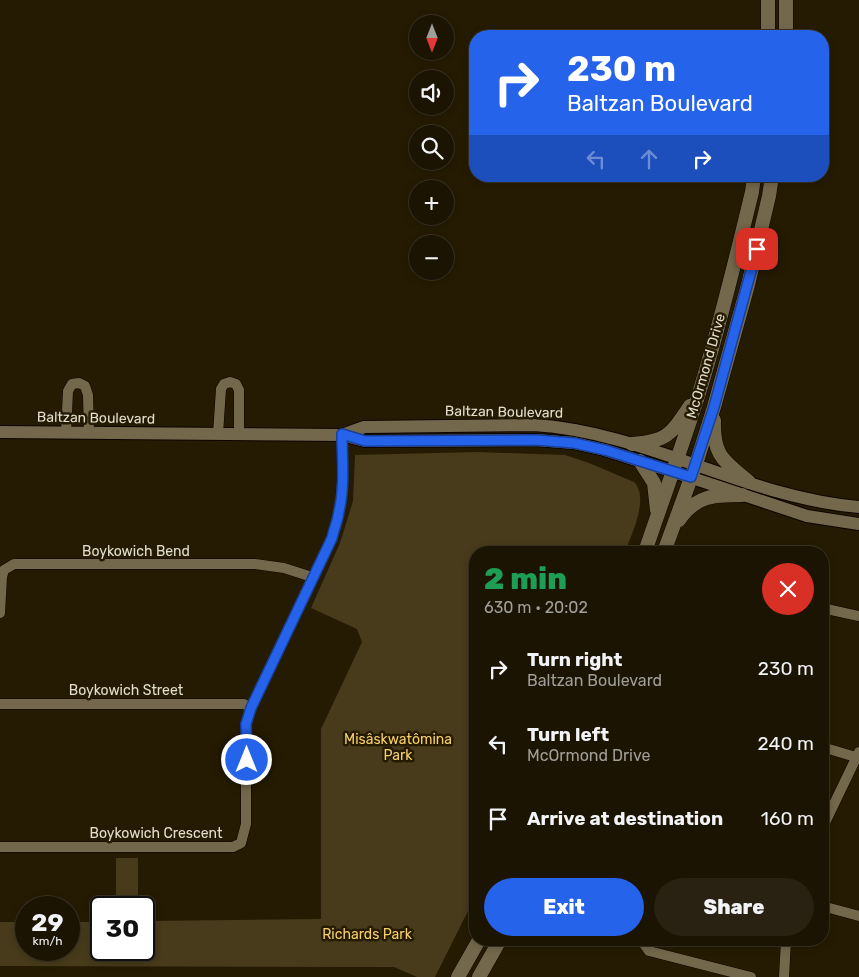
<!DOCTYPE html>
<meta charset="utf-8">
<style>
:root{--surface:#1c1402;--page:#292111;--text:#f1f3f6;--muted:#a09e99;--line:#3a3324;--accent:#2563eb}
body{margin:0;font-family:Rubik,sans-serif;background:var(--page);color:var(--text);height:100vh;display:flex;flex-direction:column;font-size:19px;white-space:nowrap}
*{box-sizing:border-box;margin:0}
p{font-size:16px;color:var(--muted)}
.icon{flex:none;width:28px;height:28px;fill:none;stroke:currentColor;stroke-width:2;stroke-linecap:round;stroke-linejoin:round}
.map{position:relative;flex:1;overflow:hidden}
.details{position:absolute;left:469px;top:546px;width:360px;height:400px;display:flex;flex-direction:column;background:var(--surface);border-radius:20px;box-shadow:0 2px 8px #0003,0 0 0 1px var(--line)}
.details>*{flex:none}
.guide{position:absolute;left:469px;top:30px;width:360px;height:152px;border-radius:20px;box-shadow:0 2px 8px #0003,0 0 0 1px var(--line);background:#2563eb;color:#fff;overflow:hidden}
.needle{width:32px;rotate:180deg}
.fabs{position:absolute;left:409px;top:15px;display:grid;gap:10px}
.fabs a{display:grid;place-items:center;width:45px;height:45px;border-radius:50%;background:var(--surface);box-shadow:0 2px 8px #0003,0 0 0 1px var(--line);font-size:25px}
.speed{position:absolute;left:15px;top:896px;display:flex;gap:10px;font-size:25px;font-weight:700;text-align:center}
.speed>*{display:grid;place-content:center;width:65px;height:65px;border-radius:50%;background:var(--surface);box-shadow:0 2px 8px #0003,0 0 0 1px var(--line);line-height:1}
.speed small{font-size:12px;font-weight:400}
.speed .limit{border:2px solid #111;border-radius:8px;background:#fff;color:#111}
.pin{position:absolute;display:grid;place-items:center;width:42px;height:42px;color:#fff;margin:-21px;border-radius:10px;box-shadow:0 2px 8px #0006}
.me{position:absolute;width:55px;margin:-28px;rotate:0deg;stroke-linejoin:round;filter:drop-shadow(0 0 4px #0008)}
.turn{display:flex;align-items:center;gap:18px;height:105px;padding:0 15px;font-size:22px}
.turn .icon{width:65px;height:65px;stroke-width:2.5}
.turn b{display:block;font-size:35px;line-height:42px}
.lanes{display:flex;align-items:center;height:48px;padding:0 15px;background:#0003;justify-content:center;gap:25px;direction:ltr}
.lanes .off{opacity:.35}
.round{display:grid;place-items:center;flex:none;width:52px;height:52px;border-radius:26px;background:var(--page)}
.headline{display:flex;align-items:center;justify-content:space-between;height:85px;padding:0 15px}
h1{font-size:30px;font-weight:800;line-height:38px;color:#1e9e55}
.action{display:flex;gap:10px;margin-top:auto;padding:10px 15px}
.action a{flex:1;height:58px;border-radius:30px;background:var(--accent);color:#fff;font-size:20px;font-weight:800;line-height:58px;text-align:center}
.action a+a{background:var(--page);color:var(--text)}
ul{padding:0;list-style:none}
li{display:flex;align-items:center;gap:15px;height:75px;padding:0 15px}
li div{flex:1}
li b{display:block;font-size:19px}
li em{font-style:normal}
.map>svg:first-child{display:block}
.green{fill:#473b1b}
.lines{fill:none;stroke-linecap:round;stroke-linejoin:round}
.minor-casing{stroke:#0e0500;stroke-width:11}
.tertiary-casing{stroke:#0e0500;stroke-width:14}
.secondary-casing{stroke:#0e0500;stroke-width:15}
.minor{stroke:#74684c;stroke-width:10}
.tertiary{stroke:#74684c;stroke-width:12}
.secondary{stroke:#74684c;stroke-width:14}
.route-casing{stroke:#184099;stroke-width:12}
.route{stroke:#2563eb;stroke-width:9}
.labels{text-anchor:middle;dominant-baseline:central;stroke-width:5;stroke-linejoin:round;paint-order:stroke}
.street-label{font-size:14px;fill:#e4dece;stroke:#251b02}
.park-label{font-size:14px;fill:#f7cf6b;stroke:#251b02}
</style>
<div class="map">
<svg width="859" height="977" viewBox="0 0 859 977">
<rect width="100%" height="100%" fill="#251b02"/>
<path class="green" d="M 477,452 L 565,455 L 589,463 L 634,482 C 650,498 631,535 625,552 L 475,552 L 475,897 L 435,977 L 417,977 L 394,967 L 0,966 L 0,922 L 26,922 L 26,950 L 69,950 L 69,922 L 101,922 L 101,950 L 144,950 L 144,921 L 321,919 L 321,729 L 362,642 L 357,629 L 311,608 L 340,543 L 353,501 L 355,455 Z
M 116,858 L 138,858 L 138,907 L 116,907 Z"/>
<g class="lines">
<defs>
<path id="minor" d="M 66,432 L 68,391 L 72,384 L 79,383 L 85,386 L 88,395 L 89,432
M 218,434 L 221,389 L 224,384 L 230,382 L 236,384 L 239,390 L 239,434
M 822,608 L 859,616
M 0,613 L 2,577 L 4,570 L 14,564 L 255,564 L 284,568 L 312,577
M 0,704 L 244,704 L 251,708
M 822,747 L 859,758
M 822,829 L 859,752
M 0,847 L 233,847 L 241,843 L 246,824 L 246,724 L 251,708 L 332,538 L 340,509 L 342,483 L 342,435
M 822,906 L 859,916
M 644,940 L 644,944 L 649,951 L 751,977
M 784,977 L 786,940"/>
<path id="tertiary" d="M 0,432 L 342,435 L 365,441 L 536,440 L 574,443 L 605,450 L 674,472 L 807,516 L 859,524
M 342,435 L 364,427 L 534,425 C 647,432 747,498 859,507"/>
<path id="secondary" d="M 768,36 L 768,0
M 786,36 L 786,0
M 714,420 C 713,456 723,460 749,482
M 632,444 C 668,441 671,434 690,406
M 640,461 L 654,483 L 657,510
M 679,520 C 696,495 715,495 742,495
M 645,552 C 663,498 683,445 700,390 C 720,325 736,258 752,192 L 754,176
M 664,552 L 696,464 L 714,407 L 748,285 L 769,196 L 772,176
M 458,977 L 479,940
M 479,977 L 500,940"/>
</defs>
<use href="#minor" class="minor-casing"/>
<use href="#tertiary" class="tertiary-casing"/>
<use href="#secondary" class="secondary-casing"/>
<use href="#minor" class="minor"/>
<use href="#tertiary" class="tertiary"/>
<use href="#secondary" class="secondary"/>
</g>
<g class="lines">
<defs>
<path id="route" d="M 247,760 L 246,724 L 251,708 L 332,538 C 334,529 338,520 339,511 C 345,486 342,459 342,434 L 365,441 L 536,440 L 574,443 L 605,450 L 691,477 L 714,407 L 757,249"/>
</defs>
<use href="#route" class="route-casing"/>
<use href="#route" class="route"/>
</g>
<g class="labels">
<g class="street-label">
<text transform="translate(706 366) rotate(-74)">McOrmond Drive</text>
<text transform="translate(504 412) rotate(1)">Baltzan Boulevard</text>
<text transform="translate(96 418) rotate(1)">Baltzan Boulevard</text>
<text x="136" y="551">Boykowich Bend</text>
<text x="126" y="690">Boykowich Street</text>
<text x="156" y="833">Boykowich Crescent</text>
</g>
<g class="park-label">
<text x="398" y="739">Misâskwatômina<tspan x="398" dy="16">Park</tspan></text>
<text x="367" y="934">Richards Park</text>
</g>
</g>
</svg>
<div class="fabs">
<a><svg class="needle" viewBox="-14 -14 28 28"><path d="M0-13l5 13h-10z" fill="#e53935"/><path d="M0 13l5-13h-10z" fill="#a09e99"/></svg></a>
<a><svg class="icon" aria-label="sound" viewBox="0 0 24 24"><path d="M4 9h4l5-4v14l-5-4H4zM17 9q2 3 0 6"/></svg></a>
<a><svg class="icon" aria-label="search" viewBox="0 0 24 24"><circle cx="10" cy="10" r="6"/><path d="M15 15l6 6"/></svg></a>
<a>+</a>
<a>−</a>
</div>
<div class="speed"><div>29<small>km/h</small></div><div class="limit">30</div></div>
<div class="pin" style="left:757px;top:249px;background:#d93025"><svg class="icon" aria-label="arrive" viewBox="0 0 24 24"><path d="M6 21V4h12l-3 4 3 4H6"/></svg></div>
<svg class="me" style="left:247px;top:760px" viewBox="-20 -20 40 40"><circle r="17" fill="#2563eb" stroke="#fff" stroke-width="3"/><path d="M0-11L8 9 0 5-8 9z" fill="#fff"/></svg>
<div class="guide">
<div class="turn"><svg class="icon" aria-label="right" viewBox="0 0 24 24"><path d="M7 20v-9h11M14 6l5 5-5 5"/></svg><div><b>230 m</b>Baltzan Boulevard</div></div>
<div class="lanes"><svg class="icon off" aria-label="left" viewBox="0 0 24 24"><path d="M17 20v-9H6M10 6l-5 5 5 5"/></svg><svg class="icon off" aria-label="ahead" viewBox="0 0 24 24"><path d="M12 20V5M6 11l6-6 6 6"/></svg><svg class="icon" aria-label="right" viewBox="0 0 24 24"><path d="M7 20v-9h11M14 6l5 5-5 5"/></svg></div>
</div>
<section class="details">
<div class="headline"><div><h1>2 min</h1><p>630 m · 20:02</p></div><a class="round" style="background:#d93025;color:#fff"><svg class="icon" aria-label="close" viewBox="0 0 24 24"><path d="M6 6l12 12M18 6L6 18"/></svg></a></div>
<ul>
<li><svg class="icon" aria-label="right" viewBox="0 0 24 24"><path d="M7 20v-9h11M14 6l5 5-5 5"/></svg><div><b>Turn right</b><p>Baltzan Boulevard</p></div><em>230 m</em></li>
<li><svg class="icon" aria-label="left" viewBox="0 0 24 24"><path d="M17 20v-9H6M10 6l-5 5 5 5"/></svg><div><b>Turn left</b><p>McOrmond Drive</p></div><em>240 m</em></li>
<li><svg class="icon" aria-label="arrive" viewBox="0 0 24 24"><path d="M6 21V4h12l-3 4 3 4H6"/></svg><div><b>Arrive at destination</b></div><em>160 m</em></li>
</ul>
<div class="action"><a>Exit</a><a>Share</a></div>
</section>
</div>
